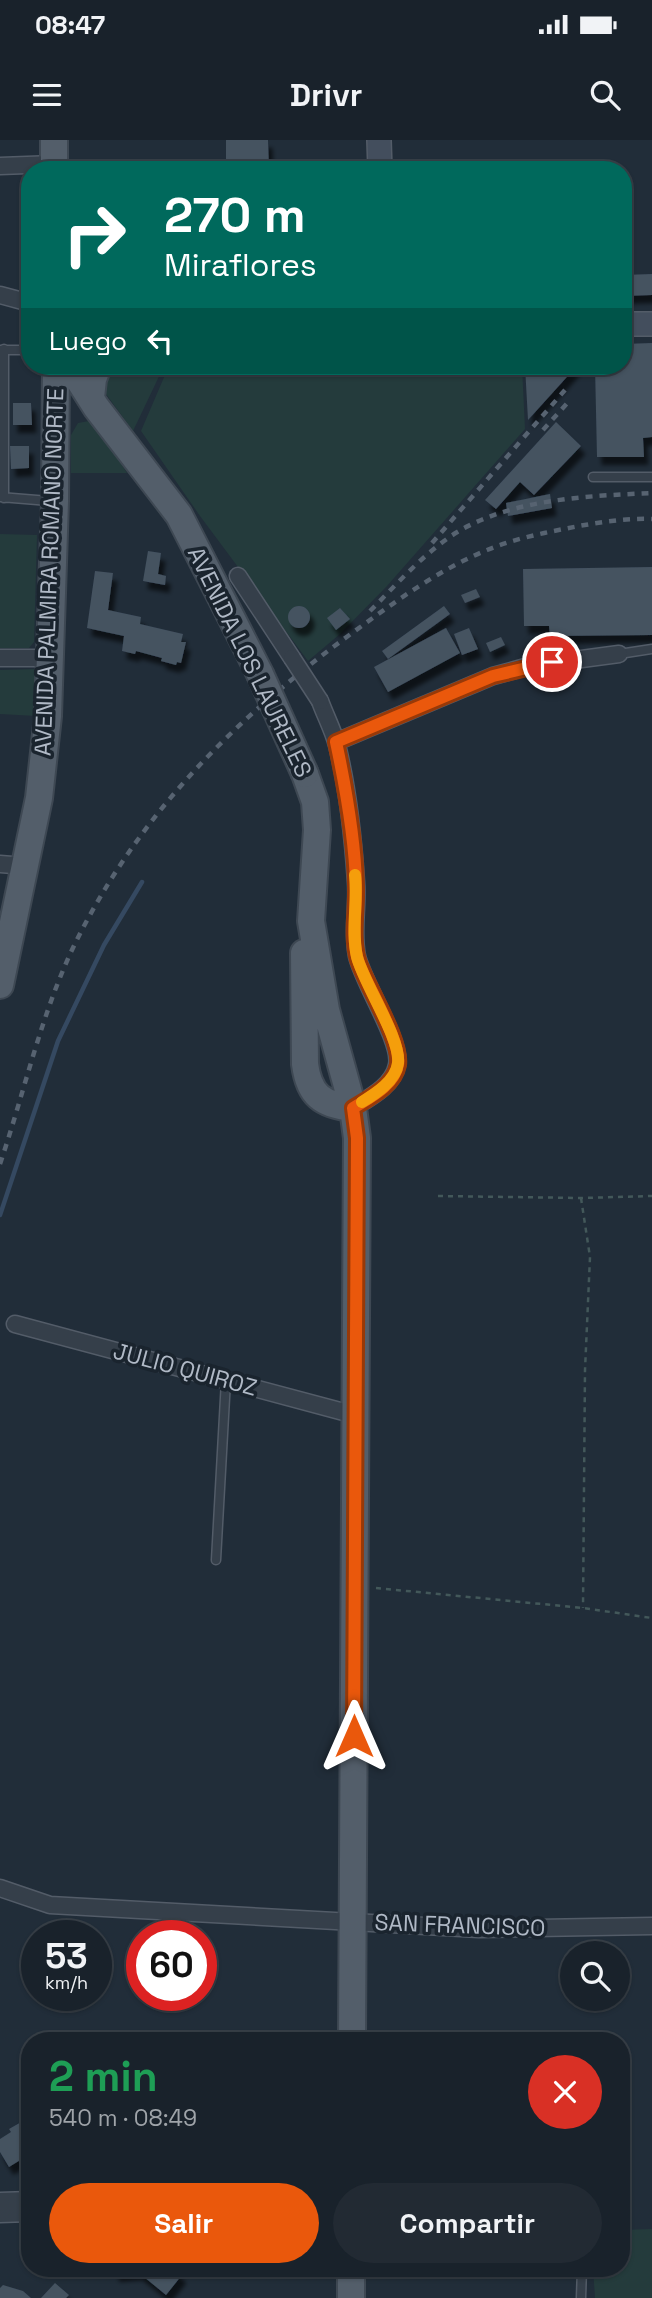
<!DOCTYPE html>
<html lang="es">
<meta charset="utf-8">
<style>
:root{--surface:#19222b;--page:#222a33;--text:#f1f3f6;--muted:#9fa4a9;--line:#373f47;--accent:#ea580c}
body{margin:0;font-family:"Space Grotesk",sans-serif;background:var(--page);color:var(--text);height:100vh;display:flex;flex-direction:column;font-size:26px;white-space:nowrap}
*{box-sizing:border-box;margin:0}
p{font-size:23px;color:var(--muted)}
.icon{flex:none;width:38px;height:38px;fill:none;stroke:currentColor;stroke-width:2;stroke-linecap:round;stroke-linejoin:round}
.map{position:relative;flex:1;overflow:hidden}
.drawer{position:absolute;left:21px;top:1892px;width:609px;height:245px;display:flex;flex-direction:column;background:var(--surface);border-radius:28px;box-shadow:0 2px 5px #0004,0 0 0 2px var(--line)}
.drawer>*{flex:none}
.banner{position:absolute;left:21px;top:21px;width:611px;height:214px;border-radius:28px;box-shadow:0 2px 5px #0004,0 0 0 2px var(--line);background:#00695c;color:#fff;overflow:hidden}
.fabs{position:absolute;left:560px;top:1801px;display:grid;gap:14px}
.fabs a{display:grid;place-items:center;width:70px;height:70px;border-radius:50%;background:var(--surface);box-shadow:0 2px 5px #0004,0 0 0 2px var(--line);font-size:35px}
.speed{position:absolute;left:21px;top:1780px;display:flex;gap:14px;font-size:35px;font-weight:700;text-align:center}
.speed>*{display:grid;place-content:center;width:91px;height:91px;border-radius:50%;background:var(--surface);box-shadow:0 2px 5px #0004,0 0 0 2px var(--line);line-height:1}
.speed small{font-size:18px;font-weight:400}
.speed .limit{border:10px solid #d22;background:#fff;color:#111}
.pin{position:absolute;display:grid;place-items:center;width:60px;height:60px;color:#fff;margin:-30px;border:4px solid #fff;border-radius:50%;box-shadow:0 2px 7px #0007}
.me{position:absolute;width:77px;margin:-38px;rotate:0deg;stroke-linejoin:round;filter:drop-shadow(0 0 5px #0008)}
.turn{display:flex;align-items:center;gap:24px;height:147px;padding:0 28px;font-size:32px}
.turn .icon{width:91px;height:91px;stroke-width:2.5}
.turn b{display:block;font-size:49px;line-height:60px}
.then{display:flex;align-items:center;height:66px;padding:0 28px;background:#0003;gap:14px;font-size:26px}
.round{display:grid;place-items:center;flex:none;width:74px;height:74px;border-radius:37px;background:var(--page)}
.summary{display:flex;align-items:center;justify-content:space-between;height:119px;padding:0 28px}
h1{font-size:42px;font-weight:700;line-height:52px;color:#1e9e55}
.button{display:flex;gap:14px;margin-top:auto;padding:14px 28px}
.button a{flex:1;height:80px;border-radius:42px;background:var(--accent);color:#fff;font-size:28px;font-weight:700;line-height:80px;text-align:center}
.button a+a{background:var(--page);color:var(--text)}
.status{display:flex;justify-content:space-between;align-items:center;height:49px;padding:0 35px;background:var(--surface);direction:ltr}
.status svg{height:19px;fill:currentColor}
header{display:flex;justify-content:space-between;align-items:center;height:91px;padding:0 28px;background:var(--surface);font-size:32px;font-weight:700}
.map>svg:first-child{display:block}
.green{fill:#243b3c}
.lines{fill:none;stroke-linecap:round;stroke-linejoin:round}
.stream{stroke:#354961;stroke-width:4.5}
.building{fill:#445261;filter:url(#shadow)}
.lane-casing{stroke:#535c68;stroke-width:11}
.street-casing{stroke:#535c68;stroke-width:19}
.secondary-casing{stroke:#535c68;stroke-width:26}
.primary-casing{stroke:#3e4853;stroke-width:30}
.path{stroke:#43585a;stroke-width:2.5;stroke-dasharray:5 5;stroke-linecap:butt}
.lane{stroke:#353f4a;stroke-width:8}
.street{stroke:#353f4a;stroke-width:16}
.secondary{stroke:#434e5d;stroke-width:23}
.primary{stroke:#535e6a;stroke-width:26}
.rail{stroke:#576371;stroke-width:4.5;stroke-dasharray:7 7;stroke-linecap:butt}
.street-bridge-casing{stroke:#535c68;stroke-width:19;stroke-linecap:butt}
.primary-bridge-casing{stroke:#3e4853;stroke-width:30;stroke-linecap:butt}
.street-bridge{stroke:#353f4a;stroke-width:16}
.primary-bridge{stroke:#535e6a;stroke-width:26}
.route-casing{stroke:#983908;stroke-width:18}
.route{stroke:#ea580c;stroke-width:12}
.slow{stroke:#f59e0b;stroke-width:12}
.labels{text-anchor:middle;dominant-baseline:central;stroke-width:7;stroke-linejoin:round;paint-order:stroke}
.street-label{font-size:23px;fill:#b0b9c6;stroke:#1a242e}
</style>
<div class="status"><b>08:47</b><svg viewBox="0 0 49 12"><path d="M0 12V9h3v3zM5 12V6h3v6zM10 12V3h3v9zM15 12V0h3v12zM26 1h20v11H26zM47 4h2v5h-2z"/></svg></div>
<header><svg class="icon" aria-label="menu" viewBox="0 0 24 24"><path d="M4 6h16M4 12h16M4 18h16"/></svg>Drivr<svg class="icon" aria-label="search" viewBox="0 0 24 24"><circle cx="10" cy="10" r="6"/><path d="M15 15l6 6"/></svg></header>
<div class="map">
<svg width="652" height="2158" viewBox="0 0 652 2158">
<defs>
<filter id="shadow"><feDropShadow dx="4.5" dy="8" stdDeviation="2" flood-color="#0009"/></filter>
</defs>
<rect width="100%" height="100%" fill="#212d39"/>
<path class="green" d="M 113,226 L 164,226 L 133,291 L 103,250 L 103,235 Z
M 232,226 L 522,226 L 525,289 L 387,446 L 340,494 L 308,521 L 200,376 L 141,291 L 168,228 Z
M 89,281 L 100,290 L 127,333 L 71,333 L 71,295 L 78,283 Z
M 0,394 L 37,395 L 34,502 L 29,508 L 0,508 Z
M 37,529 L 36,576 L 0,574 L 0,530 Z
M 652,2089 L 652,2158 L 595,2158 L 593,2128 L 621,2128 L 621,2090 Z"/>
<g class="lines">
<path class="stream" d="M 0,1075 L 58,901 L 104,805 L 142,742"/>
</g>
<path class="building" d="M 226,0 L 268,0 L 269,30 L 226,30 Z
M 652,134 L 652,155 L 623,156 L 623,135 Z
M 652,203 L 652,297 L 643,298 L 644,317 L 597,317 L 595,226 L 623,226 L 623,204 Z
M 525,226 L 575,226 L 575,228 L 528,280 Z
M 13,263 L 31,263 L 32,285 L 13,285 Z
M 556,282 L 581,306 L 534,355 L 520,342 L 496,369 L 485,360 Z
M 10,306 L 29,306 L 29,328 L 11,329 Z
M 550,354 L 552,368 L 508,376 L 506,363 Z
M 148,411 L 161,413 L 158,434 L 166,436 L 165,445 L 143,441 Z
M 652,427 L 652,495 L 550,496 L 549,486 L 524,486 L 523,429 Z
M 95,431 L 113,433 L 108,470 L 141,477 L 140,484 L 183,494 L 181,502 L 186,502 L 181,523 L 177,522 L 176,525 L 161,521 L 162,518 L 136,511 L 135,514 L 122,511 L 124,496 L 87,488 Z
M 476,449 L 480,457 L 465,463 L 461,455 Z
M 444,466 L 450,474 L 388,519 L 382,511 Z
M288 477a11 11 0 1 1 22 0a11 11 0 1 1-22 0Z
M 340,468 L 350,479 L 336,490 L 327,478 Z
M 446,488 L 460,513 L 388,552 L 374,527 Z
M 469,488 L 478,509 L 462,515 L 454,494 Z
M 501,497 L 505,505 L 490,512 L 486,503 Z
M 30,1977 L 30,2014 L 9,2027 L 0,2012 L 0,1999 L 11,1992 L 9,1989 Z
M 114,2128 L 174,2128 L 182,2135 L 166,2155 L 138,2132 L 115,2134 Z
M 55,2143 L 69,2155 L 66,2158 L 41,2158 Z
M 3,2145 L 23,2151 L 31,2158 L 0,2158 L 0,2148 Z"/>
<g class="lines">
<defs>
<path id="lane" d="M 4,209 L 4,358
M 1,210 L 30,210
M 593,337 L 652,337
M 0,357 L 49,361
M 619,514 L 652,509
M 216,1420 L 226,1240
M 581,2158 L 582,2128"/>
<path id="street" d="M 0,26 L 54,24
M 0,155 L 30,163
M 238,436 L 292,518
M 0,518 L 49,518
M 320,561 C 325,575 333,590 337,605 C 348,649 353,696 356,742 C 358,766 352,792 357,816 C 363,843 402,902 397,925 C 393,946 369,958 353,968
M 336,602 L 493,536 L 529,526 L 619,514
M 0,724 L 25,726
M 15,1184 L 355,1275
M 0,1748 L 50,1765 L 479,1789 L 652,1786
M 0,2061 L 30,2060
M 0,2074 L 30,2073"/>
<path id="secondary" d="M 379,0 L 380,30
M 623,184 L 652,184"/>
<path id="primary" d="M 54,0 L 54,30
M 70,226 L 96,267 L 179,375 L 260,534
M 91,258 L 93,239 L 98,226
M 305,634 L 315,662 L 317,690 L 311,781 L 326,870 L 353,968 L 357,998 L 352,1900
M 304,813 L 305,924 C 309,955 322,965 353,968
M 0,845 L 39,658 L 48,576 L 55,361 L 56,226
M 351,2158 L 351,2128"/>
</defs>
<use href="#lane" class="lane-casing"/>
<use href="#street" class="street-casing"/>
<use href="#secondary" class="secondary-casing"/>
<use href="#primary" class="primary-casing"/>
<path class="path" d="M 438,1056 L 581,1058 L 652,1056
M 581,1058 L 590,1117 L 585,1230 L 583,1468
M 376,1448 L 583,1468 L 652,1478"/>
<use href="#lane" class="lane"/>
<use href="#street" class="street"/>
<use href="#secondary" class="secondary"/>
<use href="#primary" class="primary"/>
<path class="rail" d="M 543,290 L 571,259
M 432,403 L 565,250
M 370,471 C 394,447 417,421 444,401 C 500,359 585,356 652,353
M 0,1024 C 27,944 44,860 84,786 C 148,665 239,576 348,496 C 392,464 436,431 487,410 C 516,398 548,392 579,386 C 602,382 628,378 652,379"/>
<defs>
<path id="street-bridge" d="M 292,518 L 320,561"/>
<path id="primary-bridge" d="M 260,534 L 305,634"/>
</defs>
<use href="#street-bridge" class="street-bridge-casing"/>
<use href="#primary-bridge" class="primary-bridge-casing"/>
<use href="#street-bridge" class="street-bridge"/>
<use href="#primary-bridge" class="primary-bridge"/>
</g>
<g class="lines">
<defs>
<path id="route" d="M 354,1596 L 357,998 L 353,968 C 369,958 394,946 398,925 C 402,901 366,845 358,820 C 351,796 357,770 356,745 C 355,698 346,649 336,602 L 493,536 L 552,522"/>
</defs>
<use href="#route" class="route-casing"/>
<use href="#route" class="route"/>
<path class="slow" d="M 355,735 C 358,762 351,790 357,817 C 364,844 401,899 398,923 C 396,941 375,954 362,962"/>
</g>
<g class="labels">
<g class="street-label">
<text transform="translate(49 432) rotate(-88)">AVENIDA PALMIRA ROMANO NORTE</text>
<text transform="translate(250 522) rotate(64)">AVENIDA LOS LAURELES</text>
<text transform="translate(185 1229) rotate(15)">JULIO QUIROZ</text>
<text transform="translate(460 1785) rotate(2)">SAN FRANCISCO</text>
</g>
</g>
</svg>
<div class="fabs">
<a><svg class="icon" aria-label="search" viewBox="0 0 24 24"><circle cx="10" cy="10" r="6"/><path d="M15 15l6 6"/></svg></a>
</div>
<div class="speed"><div>53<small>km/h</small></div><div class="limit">60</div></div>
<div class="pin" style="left:552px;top:522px;background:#d93025"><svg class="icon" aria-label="arrive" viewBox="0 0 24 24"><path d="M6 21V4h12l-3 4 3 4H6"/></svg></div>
<svg class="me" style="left:354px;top:1596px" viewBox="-20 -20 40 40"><path d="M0-17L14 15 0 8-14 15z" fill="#ea580c" stroke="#fff" stroke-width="4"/></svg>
<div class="banner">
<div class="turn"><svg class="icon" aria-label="right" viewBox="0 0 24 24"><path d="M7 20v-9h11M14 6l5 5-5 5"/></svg><div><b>270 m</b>Miraflores</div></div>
<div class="then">Luego<svg class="icon" aria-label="left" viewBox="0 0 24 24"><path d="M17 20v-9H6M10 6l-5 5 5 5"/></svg></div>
</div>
<section class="drawer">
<div class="summary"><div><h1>2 min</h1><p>540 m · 08:49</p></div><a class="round" style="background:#d93025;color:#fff"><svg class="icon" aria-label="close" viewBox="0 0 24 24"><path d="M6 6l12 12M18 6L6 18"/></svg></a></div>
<div class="button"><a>Salir</a><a>Compartir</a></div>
</section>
</div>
